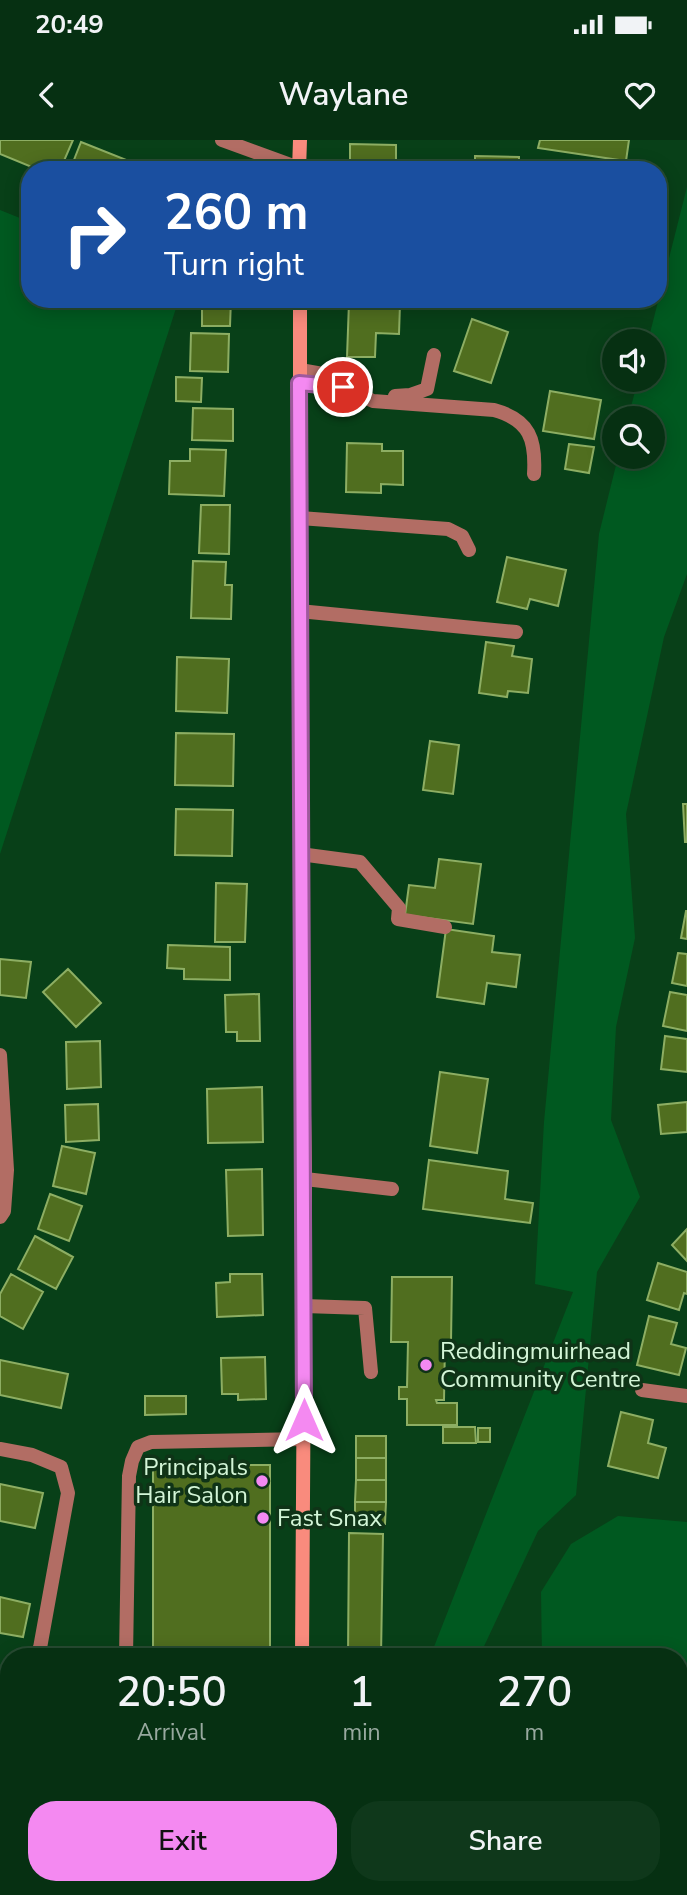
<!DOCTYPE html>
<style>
:root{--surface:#063012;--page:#0f381b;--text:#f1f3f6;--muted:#98a99f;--line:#274b32;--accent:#f489f1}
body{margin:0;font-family:"Nunito Sans",sans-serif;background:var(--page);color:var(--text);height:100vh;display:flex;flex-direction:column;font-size:26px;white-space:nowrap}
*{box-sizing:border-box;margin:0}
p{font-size:23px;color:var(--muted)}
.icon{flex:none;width:38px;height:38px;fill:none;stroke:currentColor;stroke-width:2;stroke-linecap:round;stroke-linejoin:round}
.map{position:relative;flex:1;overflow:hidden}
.drawer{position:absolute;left:0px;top:1508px;width:688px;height:247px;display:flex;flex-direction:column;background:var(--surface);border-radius:28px 28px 0 0;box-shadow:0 4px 18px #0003,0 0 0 2px var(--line)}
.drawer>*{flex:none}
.banner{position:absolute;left:21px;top:21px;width:646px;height:147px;border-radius:28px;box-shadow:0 4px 18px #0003,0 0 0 2px var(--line);background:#1a4fa0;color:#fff;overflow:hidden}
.tools{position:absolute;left:602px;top:189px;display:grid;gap:14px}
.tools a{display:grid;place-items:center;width:63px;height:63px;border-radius:50%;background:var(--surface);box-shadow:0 4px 18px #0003,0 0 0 2px var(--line);font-size:35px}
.pin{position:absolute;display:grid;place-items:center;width:60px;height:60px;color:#fff;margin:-30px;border:4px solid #fff;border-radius:50%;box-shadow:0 2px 7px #0007}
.me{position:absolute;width:77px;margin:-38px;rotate:0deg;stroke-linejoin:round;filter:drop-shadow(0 0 5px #0008)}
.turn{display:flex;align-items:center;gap:24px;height:147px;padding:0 28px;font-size:32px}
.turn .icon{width:91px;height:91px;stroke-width:2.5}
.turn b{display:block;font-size:49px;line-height:60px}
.eta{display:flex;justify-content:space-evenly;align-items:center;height:119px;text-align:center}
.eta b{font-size:42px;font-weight:600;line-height:49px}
.action{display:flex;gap:14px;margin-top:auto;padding:14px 28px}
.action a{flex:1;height:80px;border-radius:28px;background:var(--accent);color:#111;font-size:28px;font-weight:600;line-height:80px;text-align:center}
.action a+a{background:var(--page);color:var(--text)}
.status{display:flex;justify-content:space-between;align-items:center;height:49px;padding:0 35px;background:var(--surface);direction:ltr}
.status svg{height:19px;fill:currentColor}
header{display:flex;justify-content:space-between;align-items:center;height:91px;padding:0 28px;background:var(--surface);font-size:32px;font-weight:600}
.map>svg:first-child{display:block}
.green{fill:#005920}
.building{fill:#506e1f;stroke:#8dae63;stroke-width:2}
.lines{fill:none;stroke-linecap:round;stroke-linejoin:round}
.lane{stroke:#b26d64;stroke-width:14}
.street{stroke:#b26d64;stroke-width:14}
.secondary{stroke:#f98b7d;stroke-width:14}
.route-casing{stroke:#9f599d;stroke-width:18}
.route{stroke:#f489f1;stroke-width:12}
.poi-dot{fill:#f489f1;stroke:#0f3317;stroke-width:2.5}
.labels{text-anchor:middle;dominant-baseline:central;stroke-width:7;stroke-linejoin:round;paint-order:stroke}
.poi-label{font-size:24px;fill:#d3f5d7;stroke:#0f3317;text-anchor:start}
</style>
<div class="status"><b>20:49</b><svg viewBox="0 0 49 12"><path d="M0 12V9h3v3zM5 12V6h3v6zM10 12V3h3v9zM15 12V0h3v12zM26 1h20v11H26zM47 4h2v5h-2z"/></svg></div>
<header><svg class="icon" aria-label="back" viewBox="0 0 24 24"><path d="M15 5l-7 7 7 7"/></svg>Waylane<svg class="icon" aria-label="heart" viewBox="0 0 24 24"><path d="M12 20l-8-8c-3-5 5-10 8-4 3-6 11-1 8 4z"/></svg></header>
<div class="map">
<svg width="687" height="1755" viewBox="0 0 687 1755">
<rect width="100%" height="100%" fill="#084018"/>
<path class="green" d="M 687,47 L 687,434 L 664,497 L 626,674 L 635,798 L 616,887 L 611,980 L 640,1057 L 597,1132 L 576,1355 L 538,1391 L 479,1517 L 430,1517 L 573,1152 L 535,1144 L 544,982 L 599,394 L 618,317 L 653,317 L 653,278 L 628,278 L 638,240 L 653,240 L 653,201 L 648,201 Z
M 0,70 L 30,82 L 30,159 L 179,159 L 0,714 Z
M 618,1376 L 687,1382 L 687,1731 L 679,1729 L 679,1517 L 542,1517 L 541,1452 L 571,1404 Z"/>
<path class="building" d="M 0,0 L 73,0 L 60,30 L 39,30 L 0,14 Z
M 540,0 L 629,0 L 626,21 L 538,8 Z
M 81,2 L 139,25 L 137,30 L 70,30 Z
M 350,4 L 396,5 L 396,30 L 350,30 Z
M 475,16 L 519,17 L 519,30 L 475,30 Z
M 202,159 L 231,159 L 230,186 L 202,186 Z
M 349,162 L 400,164 L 399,194 L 376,193 L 375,217 L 347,217 Z
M 472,179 L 508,192 L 491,243 L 454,231 Z
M 191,193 L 229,194 L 228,232 L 190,231 Z
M 176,237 L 202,238 L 201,262 L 176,261 Z
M 550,251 L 601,260 L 594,299 L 543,291 Z
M 193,268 L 233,269 L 233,301 L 192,300 Z
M 347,303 L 382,304 L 382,311 L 403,311 L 403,345 L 381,344 L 381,353 L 346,352 Z
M 569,304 L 594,307 L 589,333 L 565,329 Z
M 190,309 L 226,310 L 224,356 L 169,354 L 170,321 L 190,321 Z
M 201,365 L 230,365 L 229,414 L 199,413 Z
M 507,417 L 566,430 L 558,466 L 530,459 L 527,469 L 497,462 Z
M 193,421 L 226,422 L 225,445 L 232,445 L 231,479 L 191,478 Z
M 486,502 L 514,506 L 512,516 L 532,519 L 528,553 L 508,551 L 507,557 L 479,553 Z
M 177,517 L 229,519 L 227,573 L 176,571 Z
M 176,593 L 234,594 L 233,646 L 175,645 Z
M 430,601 L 459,605 L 453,654 L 423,650 Z
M 683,664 L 687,664 L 687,702 L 685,702 Z
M 176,669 L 233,670 L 232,716 L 175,715 Z
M 439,719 L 481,724 L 473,784 L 405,775 L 409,745 L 435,748 Z
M 216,743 L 247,744 L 245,802 L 215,802 Z
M 686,771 L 687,771 L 687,799 L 681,798 Z
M 446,789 L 494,796 L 492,812 L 520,815 L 516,847 L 487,843 L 484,864 L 437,857 Z
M 168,805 L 230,807 L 230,840 L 184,839 L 184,829 L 167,828 Z
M 678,813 L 687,814 L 687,846 L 672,843 Z
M 0,819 L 31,822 L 26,858 L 0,855 Z
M 68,829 L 101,863 L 76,887 L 43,852 Z
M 670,852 L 687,855 L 687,891 L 663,886 Z
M 259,854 L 260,901 L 237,901 L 237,892 L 226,892 L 225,855 Z
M 665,896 L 687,899 L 687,932 L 661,929 Z
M 100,901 L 101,947 L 67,949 L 66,902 Z
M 440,932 L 488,939 L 477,1013 L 430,1006 Z
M 262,947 L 263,1002 L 208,1003 L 207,949 Z
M 687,962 L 687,992 L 661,994 L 658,965 Z
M 98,964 L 99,1000 L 66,1002 L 65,965 Z
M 62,1006 L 95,1013 L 86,1054 L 53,1046 Z
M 429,1020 L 508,1031 L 505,1059 L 533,1063 L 530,1083 L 423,1069 Z
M 262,1029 L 263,1095 L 228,1096 L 226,1030 Z
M 50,1054 L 82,1066 L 69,1101 L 38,1089 Z
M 687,1089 L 687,1121 L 672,1105 Z
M 35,1096 L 73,1117 L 56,1149 L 18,1129 Z
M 658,1123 L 687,1132 L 687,1154 L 684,1153 L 679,1170 L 647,1160 Z
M 11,1134 L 43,1152 L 23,1189 L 0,1176 L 0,1154 Z
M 230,1134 L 262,1134 L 263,1175 L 217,1177 L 216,1143 L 230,1142 Z
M 392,1137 L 452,1137 L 451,1202 L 445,1202 L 444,1260 L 436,1260 L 437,1263 L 457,1263 L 457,1285 L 407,1285 L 407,1259 L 399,1259 L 399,1247 L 407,1247 L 408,1202 L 391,1202 Z
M 649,1176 L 677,1183 L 671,1204 L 686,1208 L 679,1235 L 637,1225 Z
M 265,1217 L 266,1259 L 238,1260 L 238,1254 L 222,1254 L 221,1218 Z
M 0,1220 L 68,1234 L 61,1268 L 0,1255 Z
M 145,1256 L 186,1256 L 186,1274 L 145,1275 Z
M 621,1272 L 653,1280 L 648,1303 L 666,1308 L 658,1338 L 608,1326 Z
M 443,1287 L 475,1287 L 476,1303 L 443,1303 Z
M 478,1288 L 490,1288 L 490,1302 L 478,1302 Z
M 356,1296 L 386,1296 L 386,1318 L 356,1318 Z
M 356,1318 L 386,1318 L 386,1340 L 356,1340 Z
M 153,1325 L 270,1325 L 270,1517 L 153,1517 Z
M 356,1340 L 386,1340 L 386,1362 L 355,1362 Z
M 0,1344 L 43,1353 L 35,1388 L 0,1381 Z
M 355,1362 L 386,1362 L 385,1384 L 355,1384 Z
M 349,1393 L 383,1394 L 381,1517 L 348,1517 Z
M 0,1457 L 30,1464 L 23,1497 L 0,1493 Z
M 0,1572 L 9,1574 L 9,1608 L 0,1607 Z
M 56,1746 L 141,1746 L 139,1755 L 76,1755 L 55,1749 Z
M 219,1746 L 250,1746 L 248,1755 L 216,1755 Z
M 323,1746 L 374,1746 L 375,1755 L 323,1755 Z"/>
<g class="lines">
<path class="lane" d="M 300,230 L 334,236 L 353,243
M 299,243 L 343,247 L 373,261 L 494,270 C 530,280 536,300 534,334
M 395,256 L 410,255 L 427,249 L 434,215
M 300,378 L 448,389 L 462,396 L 469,410
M 299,471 L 516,492
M 300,714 L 360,722 L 399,768 L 398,779 L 445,787
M 305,1039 L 392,1049
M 304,1166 L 365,1168 L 371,1232
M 126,1517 L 129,1336 L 132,1321 L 138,1307 L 151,1302 L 304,1299
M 17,1755 L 18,1746"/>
<path class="street" d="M 222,0 L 299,28
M 0,1077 L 4,1071 L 7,1030 L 0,915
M 642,1250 L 687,1256
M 0,1309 L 32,1315 L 61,1327 L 68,1353 L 40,1508 L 34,1517
M 0,1539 L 9,1536"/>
<path class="secondary" d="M 299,30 L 300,0
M 300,159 L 300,714 L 305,1039 L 302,1517
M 301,1755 L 301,1746"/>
</g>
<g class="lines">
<defs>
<path id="route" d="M 304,1280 C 304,934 299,588 299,243 L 343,247"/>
</defs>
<use href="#route" class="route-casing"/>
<use href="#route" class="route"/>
</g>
<g class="poi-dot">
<circle cx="426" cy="1225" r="7"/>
<circle cx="262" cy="1341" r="7"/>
<circle cx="263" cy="1378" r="7"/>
</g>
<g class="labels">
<g class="poi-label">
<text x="440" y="1211">Reddingmuirhead<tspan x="440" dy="28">Community Centre</tspan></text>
<text x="248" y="1327" text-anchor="end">Principals<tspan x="248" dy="28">Hair Salon</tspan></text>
<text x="277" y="1378">Fast Snax</text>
</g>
</g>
</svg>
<div class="tools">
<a><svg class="icon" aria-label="sound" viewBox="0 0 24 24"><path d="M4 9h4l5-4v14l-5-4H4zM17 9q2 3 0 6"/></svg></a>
<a><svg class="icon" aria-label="search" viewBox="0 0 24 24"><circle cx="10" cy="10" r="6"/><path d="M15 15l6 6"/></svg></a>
</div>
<div class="pin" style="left:343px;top:247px;background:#d93025"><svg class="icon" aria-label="arrive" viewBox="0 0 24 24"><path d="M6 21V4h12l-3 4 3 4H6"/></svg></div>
<svg class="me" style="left:304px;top:1280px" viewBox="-20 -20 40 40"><path d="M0-17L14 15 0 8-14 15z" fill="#f489f1" stroke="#fff" stroke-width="4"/></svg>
<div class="banner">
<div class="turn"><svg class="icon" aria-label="right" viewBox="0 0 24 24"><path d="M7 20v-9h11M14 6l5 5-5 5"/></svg><div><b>260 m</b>Turn right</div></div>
</div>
<section class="drawer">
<div class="eta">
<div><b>20:50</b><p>Arrival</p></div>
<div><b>1</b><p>min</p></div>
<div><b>270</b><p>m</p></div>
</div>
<div class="action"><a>Exit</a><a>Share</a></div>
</section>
</div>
